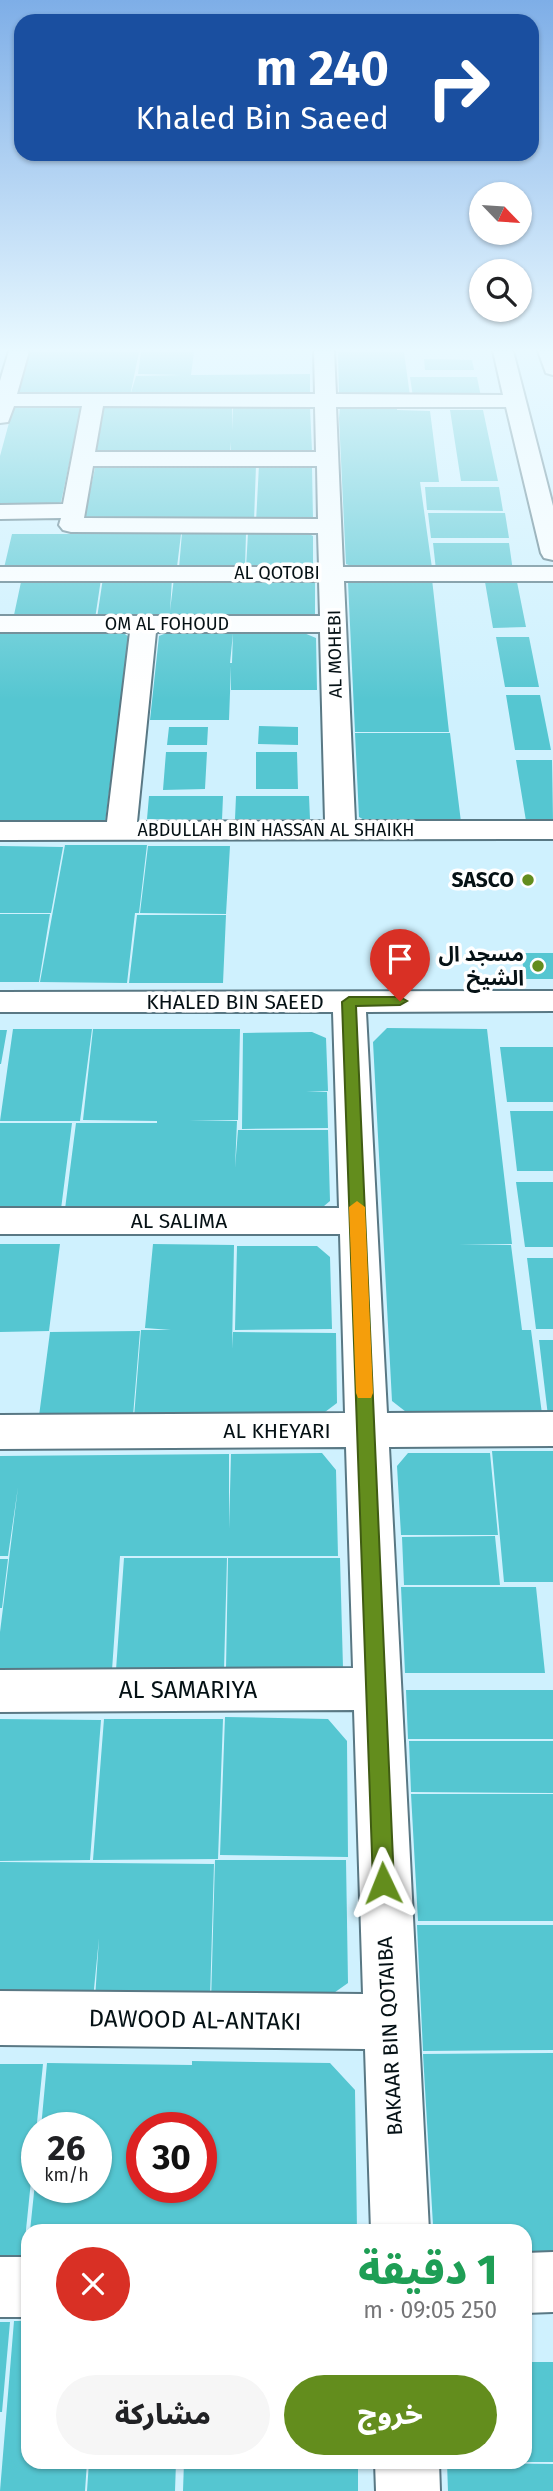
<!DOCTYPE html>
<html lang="ar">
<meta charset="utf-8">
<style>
:root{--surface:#fff;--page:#f6f6f6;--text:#202124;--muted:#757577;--accent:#638d1d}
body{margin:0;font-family:"Fira Sans","Noto Sans Arabic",sans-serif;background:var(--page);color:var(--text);direction:rtl;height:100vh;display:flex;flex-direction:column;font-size:26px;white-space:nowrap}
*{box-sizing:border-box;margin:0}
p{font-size:23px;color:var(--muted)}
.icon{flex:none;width:38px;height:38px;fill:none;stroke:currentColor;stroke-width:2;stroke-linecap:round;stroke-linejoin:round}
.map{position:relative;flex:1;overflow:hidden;direction:ltr}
.side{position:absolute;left:21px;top:2224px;width:511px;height:245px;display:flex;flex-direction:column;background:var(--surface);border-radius:21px;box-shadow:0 2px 5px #0004;direction:rtl}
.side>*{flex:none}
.hud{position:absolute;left:14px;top:14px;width:525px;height:147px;border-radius:21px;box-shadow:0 2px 5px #0004;direction:rtl;background:#1a4fa0;color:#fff;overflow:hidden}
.needle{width:46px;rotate:115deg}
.buttons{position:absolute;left:469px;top:182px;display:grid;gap:14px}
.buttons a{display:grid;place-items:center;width:63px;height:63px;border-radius:50%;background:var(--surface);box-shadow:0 2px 5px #0004;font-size:35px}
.speed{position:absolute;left:21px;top:2112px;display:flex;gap:14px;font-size:35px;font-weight:700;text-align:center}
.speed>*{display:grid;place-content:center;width:91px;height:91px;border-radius:50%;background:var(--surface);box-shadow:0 2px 5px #0004;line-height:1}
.speed small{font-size:18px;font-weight:400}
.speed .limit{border:10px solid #d22;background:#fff;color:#111}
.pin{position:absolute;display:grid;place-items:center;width:60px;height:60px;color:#fff;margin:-72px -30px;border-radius:50% 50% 50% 0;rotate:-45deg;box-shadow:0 0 7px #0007}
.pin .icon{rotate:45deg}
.me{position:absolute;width:77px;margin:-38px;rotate:358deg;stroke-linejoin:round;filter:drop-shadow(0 0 5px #0008)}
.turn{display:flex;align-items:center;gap:24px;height:147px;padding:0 35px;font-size:32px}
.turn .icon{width:91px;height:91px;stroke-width:2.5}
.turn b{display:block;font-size:49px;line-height:60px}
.round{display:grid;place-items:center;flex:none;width:74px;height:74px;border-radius:37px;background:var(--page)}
.overview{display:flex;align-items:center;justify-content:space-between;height:119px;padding:0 35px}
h1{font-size:42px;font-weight:800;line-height:52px;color:#1e9e55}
.primary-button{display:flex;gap:14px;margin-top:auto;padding:14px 35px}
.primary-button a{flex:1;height:80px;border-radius:42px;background:var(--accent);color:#fff;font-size:28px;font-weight:800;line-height:80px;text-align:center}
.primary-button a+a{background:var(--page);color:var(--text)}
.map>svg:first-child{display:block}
.building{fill:#55c6d1;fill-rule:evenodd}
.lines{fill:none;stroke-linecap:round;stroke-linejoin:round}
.minor-casing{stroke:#597884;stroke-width:4}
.minor{fill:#fff;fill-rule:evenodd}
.route{fill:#638d1d;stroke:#405c13;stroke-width:2}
.slow{fill:#f59e0b}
.poi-dot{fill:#638d1d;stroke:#fff;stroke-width:2.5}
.labels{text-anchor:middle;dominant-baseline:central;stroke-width:7;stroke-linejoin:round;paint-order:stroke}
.far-street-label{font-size:18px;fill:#051115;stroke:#fff}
.poi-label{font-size:21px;font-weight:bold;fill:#051115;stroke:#fff;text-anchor:end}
.street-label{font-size:21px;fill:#051115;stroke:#fff}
.near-street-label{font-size:24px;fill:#051115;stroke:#fff}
</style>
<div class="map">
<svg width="553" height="2491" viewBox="0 0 553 2491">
<rect width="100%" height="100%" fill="#cff1fe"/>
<path class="building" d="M 32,352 L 139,352 L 130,396 L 18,396 L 27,354 Z
M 141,352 L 194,352 L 191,375 L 310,374 L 310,393 L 300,396 L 130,396 L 136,376 L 182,375 L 138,374 Z
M 338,352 L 404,352 L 410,396 L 346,396 L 339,393 Z
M 424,359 L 472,360 L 474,370 L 425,370 Z
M 410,377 L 477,377 L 481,397 L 413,397 Z
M 233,404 L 301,404 L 310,408 L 312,451 L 302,455 L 231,455 L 231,442 L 230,455 L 96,455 L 104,408 L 113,405 L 232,405 L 232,431 Z
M 20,405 L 81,407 L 61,502 L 55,505 L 0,505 L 0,456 L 13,408 Z
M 347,405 L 397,405 L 397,410 L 430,411 L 439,482 L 420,482 L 432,568 L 357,568 L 346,564 L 339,418 L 340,407 Z
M 450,410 L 483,410 L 498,481 L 461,481 Z
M 104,465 L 256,465 L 254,521 L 84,520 L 95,468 Z
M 259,465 L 305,466 L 312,468 L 313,519 L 256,522 Z
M 425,487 L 499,487 L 503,511 L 427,510 Z
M 428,513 L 505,513 L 509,538 L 431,538 Z
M 182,533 L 246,533 L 245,568 L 179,568 Z
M 248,533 L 307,533 L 313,536 L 313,564 L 307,568 L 246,568 Z
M 12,534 L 181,534 L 177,567 L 4,568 Z
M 433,543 L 509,543 L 513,571 L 436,570 Z
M 103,578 L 172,578 L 170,611 L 174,578 L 304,578 L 315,583 L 315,615 L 305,619 L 97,618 Z
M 356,578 L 432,579 L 449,732 L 355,732 L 348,582 Z
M 29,579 L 101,579 L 95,619 L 21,619 L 14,615 L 21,582 Z
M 485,582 L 517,582 L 526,627 L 493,628 Z
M 0,632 L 122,632 L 129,637 L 105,823 L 0,823 Z
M 169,632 L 233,633 L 230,663 L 232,663 L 233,632 L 304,633 L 316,638 L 317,690 L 231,690 L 231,666 L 229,720 L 150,720 L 159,636 Z
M 496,637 L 529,637 L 539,687 L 505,687 Z
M 506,695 L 540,695 L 551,750 L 515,750 Z
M 259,726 L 298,727 L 298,745 L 258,744 Z
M 169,727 L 208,727 L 207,745 L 167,745 Z
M 355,733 L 450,733 L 461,822 L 368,822 L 359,817 Z
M 166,752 L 207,752 L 205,789 L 163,790 Z
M 256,752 L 297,752 L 298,789 L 256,789 Z
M 516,760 L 552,760 L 553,821 L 526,821 Z
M 149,796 L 223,796 L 222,820 L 147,819 Z
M 236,796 L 309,796 L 310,819 L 235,819 Z
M 65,845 L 147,845 L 139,913 L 135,913 L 127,983 L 40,982 Z
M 0,846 L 63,847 L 51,913 L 0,913 Z
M 148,846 L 230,846 L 226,914 L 140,913 Z
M 0,914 L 50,914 L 39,982 L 0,982 Z
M 137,915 L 226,915 L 223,983 L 129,983 Z
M 521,953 L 553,953 L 553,979 L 525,979 Z
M 387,1028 L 487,1029 L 512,1244 L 459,1245 L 511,1245 L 522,1330 L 531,1330 L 542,1414 L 410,1415 L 392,1401 L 373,1042 Z
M 13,1029 L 92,1029 L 80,1121 L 0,1121 Z
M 93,1029 L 240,1029 L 238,1120 L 189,1121 L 237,1121 L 235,1168 L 238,1130 L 328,1130 L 330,1201 L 324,1206 L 312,1208 L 65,1209 L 76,1123 L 157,1123 L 157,1121 L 83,1120 Z
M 0,1030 L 7,1030 L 1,1064 L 0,1064 Z
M 312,1032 L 326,1038 L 328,1091 L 306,1092 L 327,1092 L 328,1128 L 242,1129 L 243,1033 Z
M 500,1047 L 553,1047 L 553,1102 L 507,1102 Z
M 510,1111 L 553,1111 L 553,1171 L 517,1171 Z
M 0,1123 L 72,1123 L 61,1209 L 0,1209 Z
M 516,1182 L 553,1182 L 553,1247 L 525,1247 Z
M 0,1244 L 60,1244 L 49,1331 L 0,1332 Z
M 153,1244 L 234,1245 L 232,1349 L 233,1332 L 336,1333 L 337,1403 L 321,1415 L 134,1417 L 141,1330 L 171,1330 L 145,1328 Z
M 237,1246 L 317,1246 L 330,1257 L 332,1329 L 235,1330 Z
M 527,1258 L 553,1258 L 553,1329 L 536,1329 Z
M 140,1331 L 133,1416 L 39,1416 L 50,1332 Z
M 539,1340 L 553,1340 L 553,1416 L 548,1416 Z
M 492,1451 L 553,1451 L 553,1582 L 504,1582 Z
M 322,1453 L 336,1470 L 338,1556 L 120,1556 L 112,1670 L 0,1670 L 0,1632 L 18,1487 L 8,1556 L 0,1556 L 0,1456 L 229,1454 L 229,1529 L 231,1454 Z
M 408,1453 L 490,1453 L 498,1535 L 401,1535 L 397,1466 Z
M 495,1536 L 500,1585 L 404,1585 L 402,1537 Z
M 124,1558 L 227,1558 L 224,1670 L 116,1670 Z
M 228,1558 L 340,1558 L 343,1668 L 226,1669 Z
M 0,1559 L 8,1559 L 2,1608 L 0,1608 Z
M 401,1587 L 536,1587 L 545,1673 L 405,1673 Z
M 406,1690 L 553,1690 L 553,1739 L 408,1739 Z
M 225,1717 L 328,1719 L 347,1741 L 348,1857 L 220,1855 Z
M 0,1719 L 101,1720 L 90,1860 L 0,1861 Z
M 104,1719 L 223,1719 L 218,1859 L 93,1860 Z
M 409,1741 L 553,1741 L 553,1793 L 411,1792 Z
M 411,1794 L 553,1794 L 553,1921 L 418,1921 Z
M 215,1860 L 346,1860 L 348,1983 L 321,2002 L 211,2002 Z
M 0,1862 L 214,1864 L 210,1999 L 95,1999 L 99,1938 L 93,1999 L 0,1998 Z
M 417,1925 L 553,1925 L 553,2050 L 423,2051 Z
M 553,2053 L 553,2255 L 525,2255 L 525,2231 L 438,2231 L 433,2225 L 423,2054 Z
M 192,2061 L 330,2063 L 355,2090 L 357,2231 L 30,2231 L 35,2183 L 37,2188 L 96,2188 L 96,2128 L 41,2128 L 47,2063 L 192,2065 ZM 142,2128 L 201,2128 L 201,2188 L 142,2188 Z
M 0,2064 L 43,2064 L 23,2259 L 0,2259 Z
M 14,2321 L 28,2321 L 28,2462 L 87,2462 L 85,2491 L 0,2491 Z
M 0,2322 L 10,2322 L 2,2412 L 0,2412 Z
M 525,2362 L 553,2362 L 553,2462 L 525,2462 Z
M 89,2462 L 176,2462 L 175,2491 L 87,2491 Z
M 184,2462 L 358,2462 L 358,2491 L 183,2491 Z
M 447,2463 L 553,2464 L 553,2491 L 448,2491 Z"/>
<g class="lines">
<defs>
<path id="minor" d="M 9,351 L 29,351 L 17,394 L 315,394 L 314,351 L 334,351 L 336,394 L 503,395 L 493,351 L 513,351 L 553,506 L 553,560 L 544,558 L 541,553 L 506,407 L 336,407 L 343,567 L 553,567 L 553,581 L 344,581 L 355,821 L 553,821 L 553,839 L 0,840 L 0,822 L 107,822 L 130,632 L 0,632 L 0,616 L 320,616 L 319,581 L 0,581 L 0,567 L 319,567 L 318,533 L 71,532 L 63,530 L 59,525 L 61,518 L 0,519 L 0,505 L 63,504 L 82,406 L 14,406 L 8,422 L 0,423 L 0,381 ZM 103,406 L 315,407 L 316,452 L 95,452 ZM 93,466 L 317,466 L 318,519 L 84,518 ZM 156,632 L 320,632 L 325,821 L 137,822 Z
M 538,351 L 553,351 L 553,375 L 546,373 Z
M 553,991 L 553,1011 L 366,1012 L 387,1413 L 553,1412 L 553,1446 L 389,1447 L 429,2231 L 371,2231 L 365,2049 L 0,2045 L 0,1991 L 363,1994 L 354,1710 L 0,1712 L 0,1670 L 353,1668 L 346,1447 L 0,1449 L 0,1415 L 345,1413 L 340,1234 L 0,1234 L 0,1208 L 339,1208 L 333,1012 L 0,1012 L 0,992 Z
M 553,2252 L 553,2312 L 525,2313 L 525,2253 Z
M 0,2257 L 28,2257 L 28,2317 L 0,2317 Z
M 375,2462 L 439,2462 L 440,2491 L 376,2491 Z"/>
</defs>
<use href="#minor" class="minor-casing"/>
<use href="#minor" class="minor"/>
</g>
<linearGradient id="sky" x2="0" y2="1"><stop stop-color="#7eaee7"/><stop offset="0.5" stop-color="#e9f9ff"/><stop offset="1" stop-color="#e9f9ff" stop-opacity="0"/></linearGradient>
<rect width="553" height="700" fill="url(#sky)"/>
<path class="route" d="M 349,997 L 400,997 L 407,1001 L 400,1005 L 356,1006 L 394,1883 L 391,1890 L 383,1894 L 376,1890 L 373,1883 L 342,1002 Z"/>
<path class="slow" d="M 357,1201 L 365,1207 L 373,1393 L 371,1398 L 358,1398 L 356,1393 L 349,1207 Z"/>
<g class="poi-dot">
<circle cx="528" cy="880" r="7"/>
<circle cx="538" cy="966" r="7"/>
</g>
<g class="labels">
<g class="far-street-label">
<text x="277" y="573">AL QOTOBI</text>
<text x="167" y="624">OM AL FOHOUD</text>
<text transform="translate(335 654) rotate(-91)">AL MOHEBI</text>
<text x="276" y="830">ABDULLAH BIN HASSAN AL SHAIKH</text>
</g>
<g class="poi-label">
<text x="514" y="880">SASCO</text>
<text x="524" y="954">مسجد ال<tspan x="524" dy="24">الشيخ</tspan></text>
</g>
<g class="street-label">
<text x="235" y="1002">KHALED BIN SAEED</text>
<text x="179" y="1221">AL SALIMA</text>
<text x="277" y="1431">AL KHEYARI</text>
<text transform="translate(390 2036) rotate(-93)">BAKAAR BIN QOTAIBA</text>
</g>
<g class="near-street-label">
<text x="188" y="1690">AL SAMARIYA</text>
<text transform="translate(195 2020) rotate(1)">DAWOOD AL-ANTAKI</text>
</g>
</g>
</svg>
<div class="buttons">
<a><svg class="needle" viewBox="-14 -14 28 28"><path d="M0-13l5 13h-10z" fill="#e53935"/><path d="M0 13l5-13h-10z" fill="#757577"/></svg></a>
<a><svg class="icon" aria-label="search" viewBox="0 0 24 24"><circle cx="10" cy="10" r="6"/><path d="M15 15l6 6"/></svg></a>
</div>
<div class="speed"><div>26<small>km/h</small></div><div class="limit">30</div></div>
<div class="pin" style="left:400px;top:1001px;background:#d93025"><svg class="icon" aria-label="arrive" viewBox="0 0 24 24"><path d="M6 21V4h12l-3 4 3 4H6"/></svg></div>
<svg class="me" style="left:383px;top:1883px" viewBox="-20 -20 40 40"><path d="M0-17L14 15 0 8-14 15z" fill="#638d1d" stroke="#fff" stroke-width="4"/></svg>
<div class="hud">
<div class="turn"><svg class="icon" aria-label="right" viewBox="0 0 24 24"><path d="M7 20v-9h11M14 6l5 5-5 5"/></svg><div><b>240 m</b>Khaled Bin Saeed</div></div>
</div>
<section class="side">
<div class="overview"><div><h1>1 دقيقة</h1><p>250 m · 09:05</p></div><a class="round" style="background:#d93025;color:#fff"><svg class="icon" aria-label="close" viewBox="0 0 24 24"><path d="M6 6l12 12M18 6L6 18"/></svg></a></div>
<div class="primary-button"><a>خروج</a><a>مشاركة</a></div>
</section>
</div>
